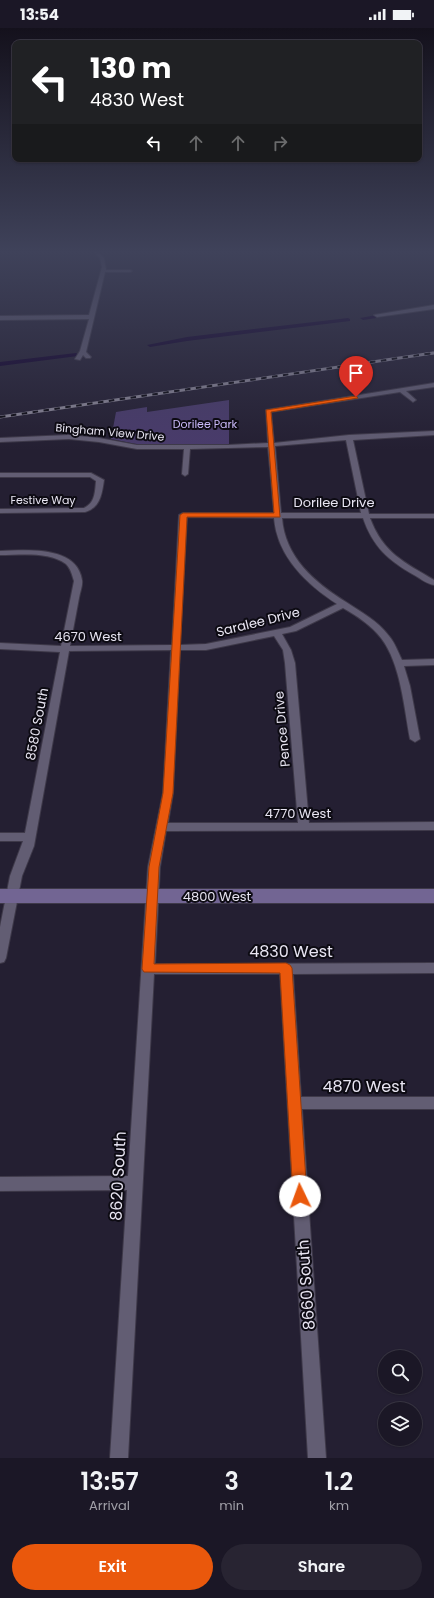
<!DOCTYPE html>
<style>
:root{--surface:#1b1726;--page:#282432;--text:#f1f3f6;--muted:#a09fa7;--line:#393643;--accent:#ea580c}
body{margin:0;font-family:Poppins,sans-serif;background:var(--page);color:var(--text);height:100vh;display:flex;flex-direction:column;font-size:15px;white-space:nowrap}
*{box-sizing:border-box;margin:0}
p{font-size:13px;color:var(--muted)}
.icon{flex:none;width:22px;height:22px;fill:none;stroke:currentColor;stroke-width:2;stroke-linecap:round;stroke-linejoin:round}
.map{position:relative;height:1430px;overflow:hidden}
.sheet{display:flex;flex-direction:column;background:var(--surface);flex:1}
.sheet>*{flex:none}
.top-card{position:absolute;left:12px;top:12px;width:410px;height:122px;border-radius:8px;box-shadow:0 1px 3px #0004,0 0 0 1px var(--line);background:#202124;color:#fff;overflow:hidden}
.fabs{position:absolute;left:378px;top:1322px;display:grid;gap:8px}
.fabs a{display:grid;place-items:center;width:44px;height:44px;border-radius:50%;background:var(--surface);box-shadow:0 1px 3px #0004,0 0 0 1px var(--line);font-size:20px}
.pin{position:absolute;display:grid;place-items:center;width:34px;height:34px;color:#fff;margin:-41px -17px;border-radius:50% 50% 50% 0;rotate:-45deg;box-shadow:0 0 4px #0007}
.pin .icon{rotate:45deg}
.me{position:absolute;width:44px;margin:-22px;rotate:357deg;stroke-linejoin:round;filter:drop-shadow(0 0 3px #0008)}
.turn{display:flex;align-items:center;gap:14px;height:84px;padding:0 12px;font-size:18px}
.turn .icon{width:52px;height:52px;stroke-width:2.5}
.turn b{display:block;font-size:28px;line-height:34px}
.lanes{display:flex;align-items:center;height:38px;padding:0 12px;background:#0003;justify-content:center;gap:20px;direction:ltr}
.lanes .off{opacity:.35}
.eta{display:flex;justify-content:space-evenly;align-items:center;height:68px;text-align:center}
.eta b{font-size:24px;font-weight:600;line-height:28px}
.cta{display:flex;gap:8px;margin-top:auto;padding:8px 12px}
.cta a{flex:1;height:46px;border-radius:24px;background:var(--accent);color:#fff;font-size:16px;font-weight:600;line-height:46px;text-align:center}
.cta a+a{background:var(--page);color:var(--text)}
.status{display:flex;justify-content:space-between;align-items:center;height:28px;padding:0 20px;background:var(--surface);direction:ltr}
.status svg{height:11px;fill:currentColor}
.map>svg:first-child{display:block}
.green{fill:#493b6b}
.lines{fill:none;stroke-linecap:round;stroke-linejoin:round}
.canal{fill:#11002b;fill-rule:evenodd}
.street-casing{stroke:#3e3949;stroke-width:2}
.secondary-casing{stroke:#3e3949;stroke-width:2}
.street{fill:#625d73;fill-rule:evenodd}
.secondary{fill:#726593;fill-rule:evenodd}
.rail-far1-casing{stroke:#898595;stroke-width:2.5}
.rail-casing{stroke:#898595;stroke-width:3}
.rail-far1{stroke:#0d0b13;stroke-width:1.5;stroke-dasharray:4.5;stroke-linecap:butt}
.rail{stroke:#0d0b13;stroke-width:2;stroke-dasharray:5.5;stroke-linecap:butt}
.route{fill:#ea580c;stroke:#983908}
.labels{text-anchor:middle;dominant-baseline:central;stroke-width:4;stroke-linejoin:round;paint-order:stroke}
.far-park-label{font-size:11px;fill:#c9b9f9;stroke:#0d0b13}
.far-street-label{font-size:11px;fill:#e8e5f2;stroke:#0d0b13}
.street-label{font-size:13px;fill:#e8e5f2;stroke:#0d0b13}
.near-street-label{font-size:16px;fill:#e8e5f2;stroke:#0d0b13}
</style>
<div class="status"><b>13:54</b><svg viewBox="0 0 49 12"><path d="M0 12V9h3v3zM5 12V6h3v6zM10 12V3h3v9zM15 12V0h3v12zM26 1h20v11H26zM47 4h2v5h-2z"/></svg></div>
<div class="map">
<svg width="434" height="1430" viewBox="0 0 434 1430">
<rect width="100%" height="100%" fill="#241f32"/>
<path class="green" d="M 229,372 L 229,417 L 141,417 L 111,411 L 116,384 L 147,379 L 147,384 Z"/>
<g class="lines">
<path class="canal" d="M 388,285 L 390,286 L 390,288 L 363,292 L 360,290 Z
M 348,290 L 350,291 L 350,293 L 187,313 L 150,319 L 147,317 L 187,309 Z
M 76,325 L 79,327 L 78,328 L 0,338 L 0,334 Z"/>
<defs>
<path id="street" d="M 34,222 L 62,222 L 36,224 Z
M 92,222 L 96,222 L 104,230 L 106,242 L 130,242 L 132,243 L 130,244 L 105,244 L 86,324 L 91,329 L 90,330 L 86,330 L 83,327 L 80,332 L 75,331 L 80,323 L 89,291 L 0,292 L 0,288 L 89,287 L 102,239 L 100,230 Z
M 434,277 L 434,281 L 377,289 L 374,287 Z
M 434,355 L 434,359 L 406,363 L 416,372 L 413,374 L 400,364 L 271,384 L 274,415 L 349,407 L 434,403 L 434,407 L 353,412 L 369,486 L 434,486 L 434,490 L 370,490 C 383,525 404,534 434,552 L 434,557 C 427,556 421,551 414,547 C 388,532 373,519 363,490 L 282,490 C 285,529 314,554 346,574 C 361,584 378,593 389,608 C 395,615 398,624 402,632 L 434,631 L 434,637 L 404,638 L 410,658 L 420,711 L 415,714 L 410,711 C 404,680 401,636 381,610 C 371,597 357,588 343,580 L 296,603 L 282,606 L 291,622 L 295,635 L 309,795 L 434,794 L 434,802 L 166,803 L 160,839 L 155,936 L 434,935 L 434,945 L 293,946 L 301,1069 L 434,1069 L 434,1081 L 302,1081 L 326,1430 L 308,1430 L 280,946 L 154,946 L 128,1430 L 110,1430 L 127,1162 L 0,1163 L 0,1149 L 128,1148 L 148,839 L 163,765 L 171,622 L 69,623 L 34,818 L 22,848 L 6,930 L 4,934 L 0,935 L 0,899 L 10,848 L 23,813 L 0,813 L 0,805 L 25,805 L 60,624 L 0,621 L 0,615 L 61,618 L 74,553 C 72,547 71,541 66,536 C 49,523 20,527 0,527 L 0,523 C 25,522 77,517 82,552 C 83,557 80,564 79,570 C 76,586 73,602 70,618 L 172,617 L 179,487 L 183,485 L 274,485 L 268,419 L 190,421 L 188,446 L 185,448 L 182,446 L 184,421 L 137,421 L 99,414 L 69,411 L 0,414 L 0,410 L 69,407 L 99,410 L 137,417 L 228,417 L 268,415 L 266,382 ZM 346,412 L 361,485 L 281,485 L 275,418 ZM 187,489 L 274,490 C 277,528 306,556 337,576 L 290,599 L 206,616 L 180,617 ZM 274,608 L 283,622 L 285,635 L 298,795 L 168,795 L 173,765 L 180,622 L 206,622 Z
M 0,445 L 91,445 L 104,452 C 102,466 100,480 85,484 L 0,485 L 0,481 L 84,480 C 95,475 95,464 96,453 L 90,449 L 0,449 Z"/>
<path id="secondary" d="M 0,861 L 434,861 L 434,875 L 0,875 Z"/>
</defs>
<use href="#street" class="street-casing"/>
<use href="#secondary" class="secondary-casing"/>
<use href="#street" class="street"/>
<use href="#secondary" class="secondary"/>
<defs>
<path id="rail-far1" d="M 426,326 L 434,325"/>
<path id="rail" d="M 0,389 L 433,325"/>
</defs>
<use href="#rail-far1" class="rail-far1-casing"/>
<use href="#rail" class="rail-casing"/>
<use href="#rail-far1" class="rail-far1"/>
<use href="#rail" class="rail"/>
</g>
<linearGradient id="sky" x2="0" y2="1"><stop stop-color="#14111c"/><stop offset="0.53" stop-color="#3f425a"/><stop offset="1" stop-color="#3f425a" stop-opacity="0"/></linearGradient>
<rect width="434" height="422" fill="url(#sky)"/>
<path class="route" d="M 356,368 L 358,370 L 271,384 L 280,489 L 187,489 L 173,765 L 159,839 L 154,936 L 286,935 L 290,937 L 292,940 L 307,1168 L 305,1173 L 300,1175 L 295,1173 L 293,1168 L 280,945 L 144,944 L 142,941 L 149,839 L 163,765 L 180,487 L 183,485 L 274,485 L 266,382 Z"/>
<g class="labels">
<g class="far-park-label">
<text x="205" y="396">Dorilee Park</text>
</g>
<g class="far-street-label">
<text transform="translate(110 404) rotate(5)">Bingham View Drive</text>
<text x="43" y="472">Festive Way</text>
</g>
<g class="street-label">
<text x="334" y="474">Dorilee Drive</text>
<text transform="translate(258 594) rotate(-14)">Saralee Drive</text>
<text x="88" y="608">4670 West</text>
<text transform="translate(37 696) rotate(-79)">8580 South</text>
<text transform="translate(282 701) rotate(-95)">Pence Drive</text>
<text x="298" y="785">4770 West</text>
<text x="217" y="868">4800 West</text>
</g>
<g class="near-street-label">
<text x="291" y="923">4830 West</text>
<text x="364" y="1058">4870 West</text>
<text transform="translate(118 1148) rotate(-87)">8620 South</text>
<text transform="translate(306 1257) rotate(-94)">8660 South</text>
</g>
</g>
</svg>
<div class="fabs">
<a><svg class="icon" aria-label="search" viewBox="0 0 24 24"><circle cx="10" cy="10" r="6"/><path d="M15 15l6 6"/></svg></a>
<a><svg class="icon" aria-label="layers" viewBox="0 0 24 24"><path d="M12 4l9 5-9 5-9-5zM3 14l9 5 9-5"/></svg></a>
</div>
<div class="pin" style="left:356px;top:369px;background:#d93025"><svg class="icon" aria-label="arrive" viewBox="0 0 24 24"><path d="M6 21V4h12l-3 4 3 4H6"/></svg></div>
<svg class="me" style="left:300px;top:1168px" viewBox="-20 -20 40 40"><circle r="19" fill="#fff"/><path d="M0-13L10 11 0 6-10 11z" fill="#ea580c"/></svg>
<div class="top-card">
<div class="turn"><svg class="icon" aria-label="left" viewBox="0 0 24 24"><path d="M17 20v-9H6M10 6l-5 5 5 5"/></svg><div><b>130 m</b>4830 West</div></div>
<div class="lanes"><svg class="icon" aria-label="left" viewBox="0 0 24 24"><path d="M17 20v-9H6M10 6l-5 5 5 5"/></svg><svg class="icon off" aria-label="ahead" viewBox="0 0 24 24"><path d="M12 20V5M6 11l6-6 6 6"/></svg><svg class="icon off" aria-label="ahead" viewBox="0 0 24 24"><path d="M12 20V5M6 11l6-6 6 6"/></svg><svg class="icon off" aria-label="right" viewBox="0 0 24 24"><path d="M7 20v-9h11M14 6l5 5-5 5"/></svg></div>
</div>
</div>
<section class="sheet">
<div class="eta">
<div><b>13:57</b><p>Arrival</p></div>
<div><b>3</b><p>min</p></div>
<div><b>1.2</b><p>km</p></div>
</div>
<div class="cta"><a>Exit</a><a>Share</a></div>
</section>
